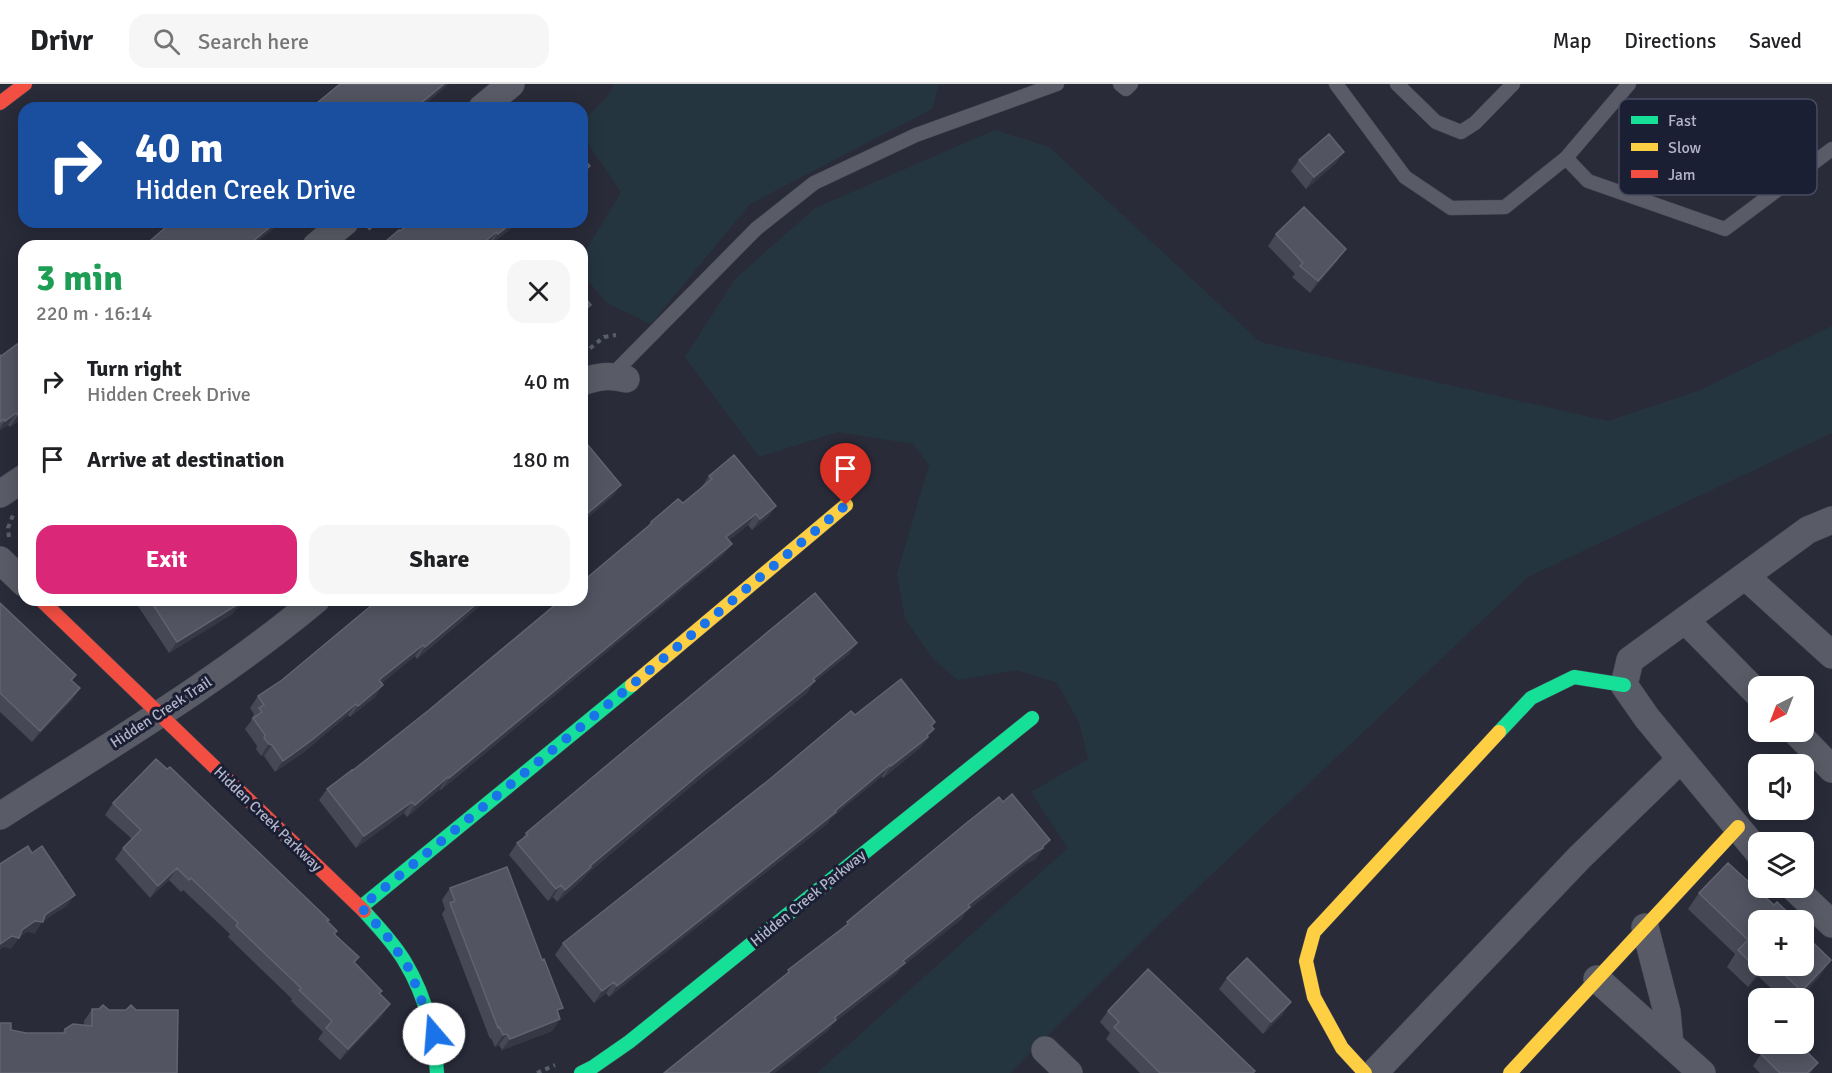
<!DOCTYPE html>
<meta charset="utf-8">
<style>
:root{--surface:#fff;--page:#f6f6f6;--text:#202124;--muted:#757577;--line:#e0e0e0;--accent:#db2777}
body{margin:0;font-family:Signika,sans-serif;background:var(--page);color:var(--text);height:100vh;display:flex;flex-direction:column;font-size:22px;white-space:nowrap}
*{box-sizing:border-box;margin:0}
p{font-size:20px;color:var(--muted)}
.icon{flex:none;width:33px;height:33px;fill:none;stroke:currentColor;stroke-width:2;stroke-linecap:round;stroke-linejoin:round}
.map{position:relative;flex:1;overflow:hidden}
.sheet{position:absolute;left:18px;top:156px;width:570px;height:366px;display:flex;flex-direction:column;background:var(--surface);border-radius:18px;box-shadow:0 3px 15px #0003}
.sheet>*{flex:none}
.banner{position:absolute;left:18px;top:18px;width:570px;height:126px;border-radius:18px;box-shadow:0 3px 15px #0003;background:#1a4fa0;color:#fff;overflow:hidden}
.needle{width:39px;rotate:222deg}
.buttons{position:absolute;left:1748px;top:592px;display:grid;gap:12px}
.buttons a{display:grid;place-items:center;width:66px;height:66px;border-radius:12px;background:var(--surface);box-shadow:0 3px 15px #0003;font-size:30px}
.pin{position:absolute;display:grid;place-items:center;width:51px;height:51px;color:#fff;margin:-62px -26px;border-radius:50% 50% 50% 0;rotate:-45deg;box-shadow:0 0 6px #0007}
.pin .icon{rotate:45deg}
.me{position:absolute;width:66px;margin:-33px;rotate:342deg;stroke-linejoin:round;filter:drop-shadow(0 0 4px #0008)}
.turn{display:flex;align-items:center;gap:21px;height:126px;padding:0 18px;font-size:27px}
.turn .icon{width:78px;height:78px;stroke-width:2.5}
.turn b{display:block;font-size:42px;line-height:51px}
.round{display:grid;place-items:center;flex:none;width:63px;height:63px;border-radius:18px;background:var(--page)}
.summary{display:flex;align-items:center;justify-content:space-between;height:102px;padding:0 18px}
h1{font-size:36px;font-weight:700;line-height:45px;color:#1e9e55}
.button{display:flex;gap:12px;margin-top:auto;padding:12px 18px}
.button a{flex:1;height:69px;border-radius:18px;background:var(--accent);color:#fff;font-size:24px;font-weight:700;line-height:69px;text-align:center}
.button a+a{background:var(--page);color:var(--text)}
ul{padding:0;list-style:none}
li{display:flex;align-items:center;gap:18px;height:78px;padding:0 18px}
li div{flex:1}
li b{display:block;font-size:22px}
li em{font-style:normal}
header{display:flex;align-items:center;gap:36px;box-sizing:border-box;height:84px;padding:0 30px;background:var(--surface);border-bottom:2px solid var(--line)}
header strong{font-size:28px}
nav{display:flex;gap:33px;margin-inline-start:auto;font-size:21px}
.search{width:420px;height:54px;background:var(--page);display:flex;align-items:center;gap:15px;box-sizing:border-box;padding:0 21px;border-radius:18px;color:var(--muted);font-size:22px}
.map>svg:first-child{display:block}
.green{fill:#253540}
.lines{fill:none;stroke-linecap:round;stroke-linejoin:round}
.lane-casing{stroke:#444652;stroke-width:15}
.street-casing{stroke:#444652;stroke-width:28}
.fast-casing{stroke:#444652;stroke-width:15}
.slow-casing{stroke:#444652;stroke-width:15}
.jam-casing{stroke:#444652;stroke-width:15}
.path{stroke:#5a5e68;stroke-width:4;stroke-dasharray:4.5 4.5;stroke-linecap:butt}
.lane{stroke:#595b66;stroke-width:14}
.street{stroke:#595b66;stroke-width:27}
.fast{stroke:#16e098;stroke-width:14}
.slow{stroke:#ffcf43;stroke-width:14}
.jam{stroke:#f24e42;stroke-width:14}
.wall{fill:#464855}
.shaded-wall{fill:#363844}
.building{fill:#525461;stroke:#616372;stroke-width:1.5}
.route{stroke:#1a73e8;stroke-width:10;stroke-dasharray:0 18}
.labels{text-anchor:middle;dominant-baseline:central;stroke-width:6;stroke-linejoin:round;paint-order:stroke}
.street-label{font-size:15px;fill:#b2b5ca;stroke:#1b1f34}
.key{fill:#1b1f34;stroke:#484c61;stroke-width:1.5}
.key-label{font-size:16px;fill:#b2b5ca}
</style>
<header>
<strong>Drivr</strong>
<div class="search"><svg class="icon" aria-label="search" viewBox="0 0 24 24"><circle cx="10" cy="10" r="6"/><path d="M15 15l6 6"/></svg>Search here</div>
<nav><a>Map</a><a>Directions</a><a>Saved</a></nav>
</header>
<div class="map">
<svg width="1832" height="989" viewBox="0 0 1832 989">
<rect width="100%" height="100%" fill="#292b39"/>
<path class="green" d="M 614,0 L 939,0 L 932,25 L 750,120 L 651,240 L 607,219 L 582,190 L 582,173 L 621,108 L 582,51 L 582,38 L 607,13 Z
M 995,46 L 1049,63 L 1260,258 L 1608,337 L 1698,307 L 1832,242 L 1832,349 L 1528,493 L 1158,841 L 1010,989 L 817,989 L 1068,764 L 1031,708 L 1088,675 L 1079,638 L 1056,598 L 1015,586 L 958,596 L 934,576 L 905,535 L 897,490 L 929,381 L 913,360 L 838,348 L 759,373 L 685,273 L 735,195 L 815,124 Z"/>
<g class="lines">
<defs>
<path id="lane" d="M 1120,0 L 1126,5 L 1131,0
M 1336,0 L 1405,93 L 1451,124 L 1505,123 L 1566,74 L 1629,0
M 1397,0 L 1436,38 L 1461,48 L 1475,39 L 1513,0
M 1566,74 L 1588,97 L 1725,145 L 1832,65
M 612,291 L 756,145 L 814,99 L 916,51 L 1057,0"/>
<path id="street" d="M 482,24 L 511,0
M 316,162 L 345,138
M 582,298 C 598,292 610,291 626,295
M 0,410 L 24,394
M 0,476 L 24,499
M 1745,492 L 1832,571
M 1685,536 L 1758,610
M 1796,648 L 1832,685
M 0,732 C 107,663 218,598 316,516
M 1758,768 L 1647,634 L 1624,601 L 1630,576 L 1808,446 L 1832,436
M 1794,804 L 1832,840
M 1645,843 L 1667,928 L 1670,960
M 1597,895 L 1702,989
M 1045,966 L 1069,989
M 1374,989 L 1580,773 L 1681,675"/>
<path id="fast" d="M 1499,648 L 1531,614 L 1574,593 L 1624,601
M 361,823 L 632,601
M 364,827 C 378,843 394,859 405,878 C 425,911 435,951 437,989
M 581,989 L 593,983 L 629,958 L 1032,634"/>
<path id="slow" d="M 632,601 L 846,421
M 1365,989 L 1342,964 L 1314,913 L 1306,877 L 1314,848 L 1499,648
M 1510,989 L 1738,743"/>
<path id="jam" d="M 0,19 L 25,0
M 41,516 L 364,827"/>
</defs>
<use href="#lane" class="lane-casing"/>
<use href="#street" class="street-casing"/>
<use href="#fast" class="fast-casing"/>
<use href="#slow" class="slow-casing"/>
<use href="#jam" class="jam-casing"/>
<path class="path" d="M 368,145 L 377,138
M 583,270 L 604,253 L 616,251
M 9,453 L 8,444 L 13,431
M 537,989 L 555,981"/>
<use href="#lane" class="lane"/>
<use href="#street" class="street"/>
<use href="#fast" class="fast"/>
<use href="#slow" class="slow"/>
<use href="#jam" class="jam"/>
</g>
<path class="wall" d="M 1299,76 L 1336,79 L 1306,105 L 1291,87 Z
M 519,138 L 490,161 L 488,160 L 486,162 L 382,162 L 386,157 L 400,147 Z
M 1276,150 L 1338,176 L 1310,209 L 1292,193 L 1295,190 L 1268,162 Z
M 0,271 L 24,333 L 10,343 L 8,341 L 0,346 Z
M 709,392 L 776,422 L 768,433 L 752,446 L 748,441 L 729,456 L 732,460 L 723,471 L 441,706 L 440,705 L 407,733 L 404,729 L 356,764 L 319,716 L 327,705 L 352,687 L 429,626 L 646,444 L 651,438 L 683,419 L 701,404 Z
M 134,516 L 248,516 L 235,526 L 232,530 L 169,569 Z
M 487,516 L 417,575 L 415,572 L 382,599 L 375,613 L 350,633 L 348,631 L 304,668 L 275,688 L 264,672 L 261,672 L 256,665 L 257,662 L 245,645 L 251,637 L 251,636 L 254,630 L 250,624 L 258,612 Z
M 0,519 L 76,591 L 72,597 L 80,604 L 72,616 L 32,658 L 0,628 Z
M 857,559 L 849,570 L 814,598 L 807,609 L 695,699 L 587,790 L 583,795 L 557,818 L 553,813 L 548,817 L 509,771 L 517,759 L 522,755 L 526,749 Z
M 855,631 L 932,643 L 934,645 L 920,664 L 883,694 L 882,692 L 830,735 L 828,739 L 609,913 L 606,909 L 594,919 L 555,871 L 563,859 Z
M 113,719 L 328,837 L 335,850 L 355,879 L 382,907 L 380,910 L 382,932 L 340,976 L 318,955 L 323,948 L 291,917 L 292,915 L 228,853 L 230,850 L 183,806 L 181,808 L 169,796 L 150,814 L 115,775 L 123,764 L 132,755 L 105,731 Z
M 1728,779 L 1758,882 L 1803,882 L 1820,892 L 1799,915 L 1782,915 L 1758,892 L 1748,903 L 1727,883 L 1735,870 L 1688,825 L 1699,809 Z
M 450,804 L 558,930 L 560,935 L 552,947 L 502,966 L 499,961 L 495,963 L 491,954 L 490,955 L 442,830 L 445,825 L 442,816 Z
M 1227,894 L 1283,930 L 1263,950 L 1219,905 Z
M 92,925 L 177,989 L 11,946 L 26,949 L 62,949 L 65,945 L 84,941 L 84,937 Z
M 1108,927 L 1254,989 L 1140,989 L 1106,955 L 1110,949 L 1100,938 Z
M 1761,970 L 1818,979 L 1810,989 L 1760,989 L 1753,982 Z"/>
<path class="shaded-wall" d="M 444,0 L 449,0 L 421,24 L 415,24 Z
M 1344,68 L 1336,79 L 1306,105 L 1314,93 Z
M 590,82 L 582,93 L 582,89 Z
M 276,138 L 282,138 L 252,162 L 247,162 Z
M 513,138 L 519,138 L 490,161 L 498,150 Z
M 496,148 L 488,160 L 486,162 L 480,162 Z
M 1346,165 L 1338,176 L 1310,209 L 1318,197 Z
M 591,221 L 582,233 L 582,228 Z
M 24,327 L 24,333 L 10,343 L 18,331 Z
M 16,329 L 8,341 L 0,346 L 0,344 L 5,337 Z
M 621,401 L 613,412 L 582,439 L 582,434 Z
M 776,422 L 768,433 L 752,446 L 760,435 Z
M 756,430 L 748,441 L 718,465 L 726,453 Z
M 732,460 L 723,471 L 441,706 L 449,694 Z
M 242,516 L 248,516 L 235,526 L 232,530 L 169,569 L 177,558 Z
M 481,516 L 487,516 L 417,575 L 425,563 Z
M 857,559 L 849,570 L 814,598 L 807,609 L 695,699 L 587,790 L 583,795 L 557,818 L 565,806 L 590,782 Z
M 423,561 L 415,572 L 371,608 L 379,596 Z
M 383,601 L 375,613 L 350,633 L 358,622 Z
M 80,604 L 72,616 L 32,658 L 40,647 Z
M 356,620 L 348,631 L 304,668 L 275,688 L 283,677 Z
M 934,645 L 920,664 L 883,694 L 891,682 Z
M 269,660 L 272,661 L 264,672 L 261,672 Z
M 890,681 L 882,692 L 830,735 L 828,739 L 609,913 L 617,902 L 835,727 Z
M 448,693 L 440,705 L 407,733 L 415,721 Z
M 412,718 L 404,729 L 356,764 L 364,752 Z
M 1050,756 L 1035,776 L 1026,780 L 966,828 L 962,835 L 902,883 L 897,890 L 834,939 L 828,947 L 775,989 L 768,989 L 968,821 Z
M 177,784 L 169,796 L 150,814 L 158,802 Z
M 561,801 L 553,813 L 548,817 L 556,805 Z
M 75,811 L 67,822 L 42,838 L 35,850 L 27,848 L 19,854 L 11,865 L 4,863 L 0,866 L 0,860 Z
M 1831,876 L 1820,892 L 1799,915 L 1796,915 L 1802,907 Z
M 1763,882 L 1765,882 L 1758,892 L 1748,903 Z
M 614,898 L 606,909 L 594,919 L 602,907 Z
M 1291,918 L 1283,930 L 1263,950 L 1271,938 Z
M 390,920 L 382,932 L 340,976 L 348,965 Z
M 560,935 L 552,947 L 502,966 L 510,955 Z
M 507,950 L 499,961 L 495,963 L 503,951 Z"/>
<path class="building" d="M 340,0 L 444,0 L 415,24 L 311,24 Z
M 1329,50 L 1344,68 L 1314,93 L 1299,76 Z
M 582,73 L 590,82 L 582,89 Z
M 1304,123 L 1346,165 L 1318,197 L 1300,182 L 1303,179 L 1276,150 Z
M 172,138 L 276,138 L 247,162 L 144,162 Z
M 411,138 L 513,138 L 498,150 L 496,148 L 480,162 L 383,162 L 387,158 L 386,157 L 399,146 L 400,147 Z
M 582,210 L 591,221 L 582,228 Z
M 24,255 L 24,327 L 18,331 L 16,329 L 5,337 L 4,335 L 0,338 L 0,271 L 1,272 Z
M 582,354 L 621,401 L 582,434 Z
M 734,371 L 776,422 L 760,435 L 756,430 L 726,453 L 732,460 L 449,694 L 448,693 L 415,721 L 412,718 L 364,752 L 327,705 L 352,686 L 352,687 L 429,626 L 561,516 L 582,516 L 582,498 L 652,439 L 651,438 L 678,415 L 683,419 L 712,395 L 709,392 Z
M 815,509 L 857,559 L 813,595 L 815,597 L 703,687 L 590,782 L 591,783 L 565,806 L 561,801 L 556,805 L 517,759 L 528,751 L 526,749 L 630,662 Z
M 150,516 L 242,516 L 240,518 L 240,519 L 177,558 Z
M 378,516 L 481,516 L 425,563 L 423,561 L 379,596 L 383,601 L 358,622 L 356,620 L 312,656 L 283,677 L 272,661 L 269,660 L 264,654 L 265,651 L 253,634 L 262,628 L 259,624 L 264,621 L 258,612 L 282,596 Z
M 0,519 L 76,591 L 71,596 L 80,604 L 40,647 L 0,609 Z
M 901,595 L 935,638 L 931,642 L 934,645 L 927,651 L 928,653 L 891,682 L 890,681 L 835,727 L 836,728 L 617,902 L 614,898 L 602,907 L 563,859 L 770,695 L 851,627 L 855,631 Z
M 156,675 L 167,685 L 170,683 L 329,836 L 327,837 L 337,847 L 334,850 L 359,873 L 354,878 L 382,907 L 379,909 L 390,920 L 348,965 L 326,944 L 332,937 L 299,906 L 301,904 L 236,842 L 238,839 L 191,794 L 189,796 L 177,784 L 158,802 L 123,764 L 141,746 L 113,719 Z
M 1012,710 L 1050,756 L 1043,762 L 1043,764 L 1034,769 L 968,821 L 970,823 L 903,877 L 905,879 L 835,933 L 836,936 L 768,989 L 664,989 L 789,888 L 788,886 L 848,840 L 847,838 L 964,741 L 999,713 L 1003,718 Z
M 28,762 L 32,769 L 42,762 L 75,811 L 45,831 L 43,838 L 35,837 L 22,846 L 19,854 L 12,852 L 0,860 L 0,780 Z
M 1728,779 L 1774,821 L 1777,818 L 1797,837 L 1758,837 L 1758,882 L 1763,882 L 1759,887 L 1738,866 L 1748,856 L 1699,809 Z
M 507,783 L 542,876 L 544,875 L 563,924 L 557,926 L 560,935 L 510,955 L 507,950 L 503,951 L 499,943 L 498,944 L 450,819 L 455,817 L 450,804 Z
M 1803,849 L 1831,876 L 1802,907 L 1775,882 L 1803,882 Z
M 1247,874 L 1291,918 L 1271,938 L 1227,894 Z
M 1148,885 L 1255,987 L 1253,989 L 1160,989 L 1114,943 L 1119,938 L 1108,927 Z
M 103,921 L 109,926 L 126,926 L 131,921 L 136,926 L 178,926 L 177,989 L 0,989 L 0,939 L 11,939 L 11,946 L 26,949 L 65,949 L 65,945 L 73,940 L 92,942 L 92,925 L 99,925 Z
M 1771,960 L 1799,960 L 1818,979 L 1807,989 L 1780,989 L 1761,970 Z"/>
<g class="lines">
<path class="route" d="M 434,950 L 410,886 L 387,852 L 361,823 L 633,600 L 846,421"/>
</g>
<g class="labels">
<g class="street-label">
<text transform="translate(161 628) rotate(-33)">Hidden Creek Trail</text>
<text transform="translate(268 735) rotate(44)">Hidden Creek Parkway</text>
<text transform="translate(808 814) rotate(-39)">Hidden Creek Parkway</text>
</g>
</g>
<rect x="1619" y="15" width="198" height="96" rx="9" class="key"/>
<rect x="1631" y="32" width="27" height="8" fill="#16e098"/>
<rect x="1631" y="59" width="27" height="8" fill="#ffcf43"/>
<rect x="1631" y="86" width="27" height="8" fill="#f24e42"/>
<g class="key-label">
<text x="1668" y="42">Fast</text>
<text x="1668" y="69">Slow</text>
<text x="1668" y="96">Jam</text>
</g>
</svg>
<div class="buttons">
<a><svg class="needle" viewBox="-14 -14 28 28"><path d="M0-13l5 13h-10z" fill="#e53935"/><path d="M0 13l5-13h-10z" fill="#757577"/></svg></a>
<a><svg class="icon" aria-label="sound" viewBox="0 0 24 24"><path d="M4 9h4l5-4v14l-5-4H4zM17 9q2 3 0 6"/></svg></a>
<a><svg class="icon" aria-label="layers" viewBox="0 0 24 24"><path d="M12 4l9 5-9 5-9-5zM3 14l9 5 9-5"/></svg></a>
<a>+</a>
<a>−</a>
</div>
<div class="pin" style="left:846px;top:421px;background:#d93025"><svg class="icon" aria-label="arrive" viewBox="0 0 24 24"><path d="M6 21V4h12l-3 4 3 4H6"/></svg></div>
<svg class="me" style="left:434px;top:950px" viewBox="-20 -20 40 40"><circle r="19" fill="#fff"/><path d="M0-13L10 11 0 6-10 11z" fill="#1a73e8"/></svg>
<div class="banner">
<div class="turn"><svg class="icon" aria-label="right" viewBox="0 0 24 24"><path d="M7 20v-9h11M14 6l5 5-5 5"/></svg><div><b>40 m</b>Hidden Creek Drive</div></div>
</div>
<section class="sheet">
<div class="summary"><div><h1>3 min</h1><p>220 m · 16:14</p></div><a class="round"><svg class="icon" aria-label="close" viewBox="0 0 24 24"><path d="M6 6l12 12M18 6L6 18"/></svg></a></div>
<ul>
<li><svg class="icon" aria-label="right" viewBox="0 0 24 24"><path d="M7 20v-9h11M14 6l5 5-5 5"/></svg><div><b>Turn right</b><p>Hidden Creek Drive</p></div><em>40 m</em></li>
<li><svg class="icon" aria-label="arrive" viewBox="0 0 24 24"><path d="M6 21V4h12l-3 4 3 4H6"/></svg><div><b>Arrive at destination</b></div><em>180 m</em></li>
</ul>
<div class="button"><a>Exit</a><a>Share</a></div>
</section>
</div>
